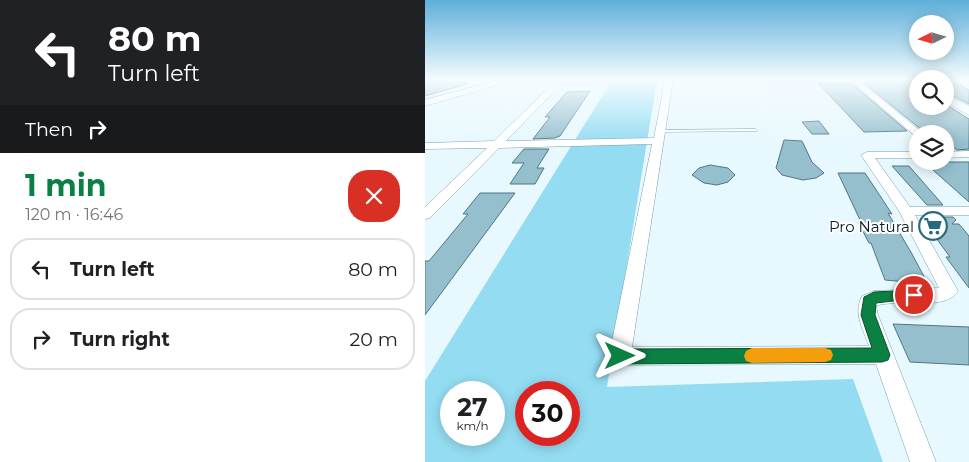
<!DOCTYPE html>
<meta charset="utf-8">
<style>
:root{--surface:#fff;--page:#f6f6f6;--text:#202124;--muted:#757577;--line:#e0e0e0;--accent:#0b8043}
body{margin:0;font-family:Montserrat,sans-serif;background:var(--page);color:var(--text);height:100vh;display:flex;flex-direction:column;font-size:19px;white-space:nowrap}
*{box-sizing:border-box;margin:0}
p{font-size:16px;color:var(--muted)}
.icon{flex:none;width:28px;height:28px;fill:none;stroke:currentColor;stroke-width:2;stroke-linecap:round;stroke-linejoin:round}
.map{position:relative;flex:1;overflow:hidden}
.sheet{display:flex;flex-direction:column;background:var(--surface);width:425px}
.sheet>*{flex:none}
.top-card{background:#202124;color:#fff;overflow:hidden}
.needle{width:32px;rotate:265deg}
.fabs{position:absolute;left:484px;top:15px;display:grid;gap:10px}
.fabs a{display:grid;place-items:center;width:45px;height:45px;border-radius:50%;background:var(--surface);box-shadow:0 2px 12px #0003;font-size:25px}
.speed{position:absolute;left:15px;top:381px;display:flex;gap:10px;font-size:25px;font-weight:700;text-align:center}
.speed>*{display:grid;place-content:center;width:65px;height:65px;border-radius:50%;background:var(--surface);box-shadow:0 2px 12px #0003;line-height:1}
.speed small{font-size:12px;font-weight:400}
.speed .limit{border:8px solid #d22;background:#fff;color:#111}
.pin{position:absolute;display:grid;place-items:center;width:42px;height:42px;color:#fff;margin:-21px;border:2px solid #fff;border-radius:50%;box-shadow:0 1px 5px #0007}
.me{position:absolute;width:55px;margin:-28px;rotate:90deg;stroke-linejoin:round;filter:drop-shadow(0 0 4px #0008)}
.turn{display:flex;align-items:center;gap:18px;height:105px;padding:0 25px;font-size:22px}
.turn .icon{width:65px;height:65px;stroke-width:2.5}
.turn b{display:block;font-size:35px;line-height:42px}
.then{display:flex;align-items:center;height:48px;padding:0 25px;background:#0003;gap:10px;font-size:19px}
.round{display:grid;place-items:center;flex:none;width:52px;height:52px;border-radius:20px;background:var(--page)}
.headline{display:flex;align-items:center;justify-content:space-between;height:85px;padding:0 25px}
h1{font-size:30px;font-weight:700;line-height:38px;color:var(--accent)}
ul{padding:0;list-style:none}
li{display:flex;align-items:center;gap:15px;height:62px;margin:0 10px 8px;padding:0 15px;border:2px solid var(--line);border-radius:20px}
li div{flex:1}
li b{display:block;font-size:19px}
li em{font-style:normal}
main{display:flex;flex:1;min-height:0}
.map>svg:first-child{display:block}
.green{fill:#94dcf2;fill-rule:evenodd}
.building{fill:#95bfcd;stroke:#4f7784}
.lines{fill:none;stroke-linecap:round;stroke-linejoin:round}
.service-casing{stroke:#759fac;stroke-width:1}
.minor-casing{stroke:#759fac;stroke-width:1}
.tertiary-casing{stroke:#759fac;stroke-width:1}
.service{fill:#fff;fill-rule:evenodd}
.minor{fill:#fff;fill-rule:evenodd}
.tertiary{fill:#fff;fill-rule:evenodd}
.route{fill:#0b8043;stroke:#07532c}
.slow{fill:#f59e0b}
.labels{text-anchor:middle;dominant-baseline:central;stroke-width:4;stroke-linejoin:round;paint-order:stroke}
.poi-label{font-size:15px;fill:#091a1f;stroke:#fff;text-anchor:end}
</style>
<main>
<section class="sheet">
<div class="top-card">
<div class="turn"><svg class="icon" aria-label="left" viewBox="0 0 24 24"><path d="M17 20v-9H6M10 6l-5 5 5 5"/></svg><div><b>80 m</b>Turn left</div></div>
<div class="then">Then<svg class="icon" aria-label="right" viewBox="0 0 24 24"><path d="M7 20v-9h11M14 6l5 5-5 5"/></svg></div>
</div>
<div class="headline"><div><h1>1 min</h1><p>120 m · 16:46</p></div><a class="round" style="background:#d93025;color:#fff"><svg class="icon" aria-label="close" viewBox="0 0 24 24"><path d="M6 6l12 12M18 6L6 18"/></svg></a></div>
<ul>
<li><svg class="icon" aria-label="left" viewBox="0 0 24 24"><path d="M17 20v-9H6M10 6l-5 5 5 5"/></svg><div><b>Turn left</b></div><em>80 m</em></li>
<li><svg class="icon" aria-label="right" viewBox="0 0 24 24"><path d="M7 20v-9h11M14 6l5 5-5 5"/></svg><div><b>Turn right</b></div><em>20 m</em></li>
</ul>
</section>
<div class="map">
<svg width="544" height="462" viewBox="0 0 544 462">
<rect width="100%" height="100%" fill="#e7f8fe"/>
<path class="green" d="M 232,80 L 182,387 L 428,379 L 458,462 L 0,462 L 0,381 L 186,82 ZM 26,392 L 69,392 L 69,435 L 26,435 ZM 101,392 L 144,392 L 144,435 L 101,435 Z"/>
<path class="building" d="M 0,80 L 41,80 L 42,84 L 0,96 Z
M 441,80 L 485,80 L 492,86 L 492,106 L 520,106 L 520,104 L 544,119 L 544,149 L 532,150 L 520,141 L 520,134 L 498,131 L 439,83 L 444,83 Z
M 520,80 L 525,80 L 544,90 L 544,104 L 520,92 Z
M 393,83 L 426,83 L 482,131 L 439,132 Z
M 165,91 L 135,136 L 130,138 L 108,139 L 125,117 L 120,117 L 142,92 Z
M 394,121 L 404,134 L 387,134 L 377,122 Z
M 359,140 L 377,141 L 387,162 L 399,173 L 391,178 L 378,180 L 357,175 L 351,168 Z
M 99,149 L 124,149 L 112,168 L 119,168 L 110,184 L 85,184 L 99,163 L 87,163 Z
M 499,162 L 544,162 L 544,202 Z
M 285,165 L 303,168 L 310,175 L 303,182 L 292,185 L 279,183 L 267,175 L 274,168 Z
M 467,166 L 484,166 L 518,205 L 502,205 Z
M 413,173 L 440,173 L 467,214 L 463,213 L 487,254 L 503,284 L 460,280 L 446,243 L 444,243 L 433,222 L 436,222 Z
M 55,193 L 90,193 L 0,315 L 0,261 L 4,261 L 43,214 L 38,214 Z
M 513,217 L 528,217 L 531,220 L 527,224 L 534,224 L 544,236 L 544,288 L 521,257 L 525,257 L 500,223 L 519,223 Z
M 468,324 L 544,327 L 544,365 L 485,362 Z"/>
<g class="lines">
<defs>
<path id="service" d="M 330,129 L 332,130 L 332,131 L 236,132 L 234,131 L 236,130 Z"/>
<path id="minor" d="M 75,80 L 89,80 L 0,106 L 0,100 Z
M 132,80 L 140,80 L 81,141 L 229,138 L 240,80 L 248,80 L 207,347 L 444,346 C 438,329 428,313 437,296 L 449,291 L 514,288 L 474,211 L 436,155 L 442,152 L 492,152 L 492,158 L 450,158 L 485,207 L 544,207 L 544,215 L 490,215 L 533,291 C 521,312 471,298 451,306 L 453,315 L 511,462 L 485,462 L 451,364 L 195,365 L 187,363 L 184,356 L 227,144 L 74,148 L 5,218 L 0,219 L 0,207 L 62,148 L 0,149 L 0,143 L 69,141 Z
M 425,80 L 433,80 L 499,134 L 492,134 L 492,137 L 490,136 Z
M 544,151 L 544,157 L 520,158 L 520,152 Z"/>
<path id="tertiary" d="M 492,80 L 492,84 L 487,81 L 487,80 Z
M 520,94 L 544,106 L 544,115 L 520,102 Z"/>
</defs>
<use href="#service" class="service-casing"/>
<use href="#minor" class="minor-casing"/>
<use href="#tertiary" class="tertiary-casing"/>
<use href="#service" class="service"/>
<use href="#minor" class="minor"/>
<use href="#tertiary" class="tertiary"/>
</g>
<linearGradient id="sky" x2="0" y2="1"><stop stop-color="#5eafda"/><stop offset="0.55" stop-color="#f4fcff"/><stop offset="1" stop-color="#f4fcff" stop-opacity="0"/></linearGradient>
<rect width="544" height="145" fill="url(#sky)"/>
<path class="route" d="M 489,290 L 494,291 L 496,295 L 494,298 L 451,303 L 450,315 L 465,355 L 463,360 L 457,362 L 195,364 L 190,361 L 187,356 L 190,351 L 195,349 L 447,348 L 436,315 L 439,297 L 449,292 Z"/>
<path class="slow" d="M 327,348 L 400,348 L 406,350 L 408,355 L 406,360 L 400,362 L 327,363 L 321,361 L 319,356 L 321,351 Z"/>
<defs>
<symbol id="supermarket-ring" viewBox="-11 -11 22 22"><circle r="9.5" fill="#fff" stroke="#276a7c" stroke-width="1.5"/><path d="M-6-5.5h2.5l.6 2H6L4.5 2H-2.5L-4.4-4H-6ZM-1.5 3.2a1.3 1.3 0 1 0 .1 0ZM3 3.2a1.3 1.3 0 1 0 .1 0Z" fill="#276a7c"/></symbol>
</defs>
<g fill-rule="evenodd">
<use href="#supermarket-ring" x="492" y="210" width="32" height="32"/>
</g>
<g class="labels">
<g class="poi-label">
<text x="489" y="226">Pro Natural</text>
</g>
</g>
</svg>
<div class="fabs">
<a><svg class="needle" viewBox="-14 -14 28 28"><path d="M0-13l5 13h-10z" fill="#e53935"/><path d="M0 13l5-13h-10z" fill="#757577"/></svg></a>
<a><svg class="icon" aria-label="search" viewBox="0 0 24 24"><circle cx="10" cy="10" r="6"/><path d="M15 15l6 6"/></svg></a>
<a><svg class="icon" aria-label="layers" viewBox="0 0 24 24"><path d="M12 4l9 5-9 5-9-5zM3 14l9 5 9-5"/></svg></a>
</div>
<div class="speed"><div>27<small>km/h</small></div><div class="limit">30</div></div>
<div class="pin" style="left:489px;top:295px;background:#d93025"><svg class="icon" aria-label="arrive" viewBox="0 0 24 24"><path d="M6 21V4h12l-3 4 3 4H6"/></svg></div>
<svg class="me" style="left:195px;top:356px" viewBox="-20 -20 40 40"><path d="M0-17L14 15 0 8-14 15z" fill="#0b8043" stroke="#fff" stroke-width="4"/></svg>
</div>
</main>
